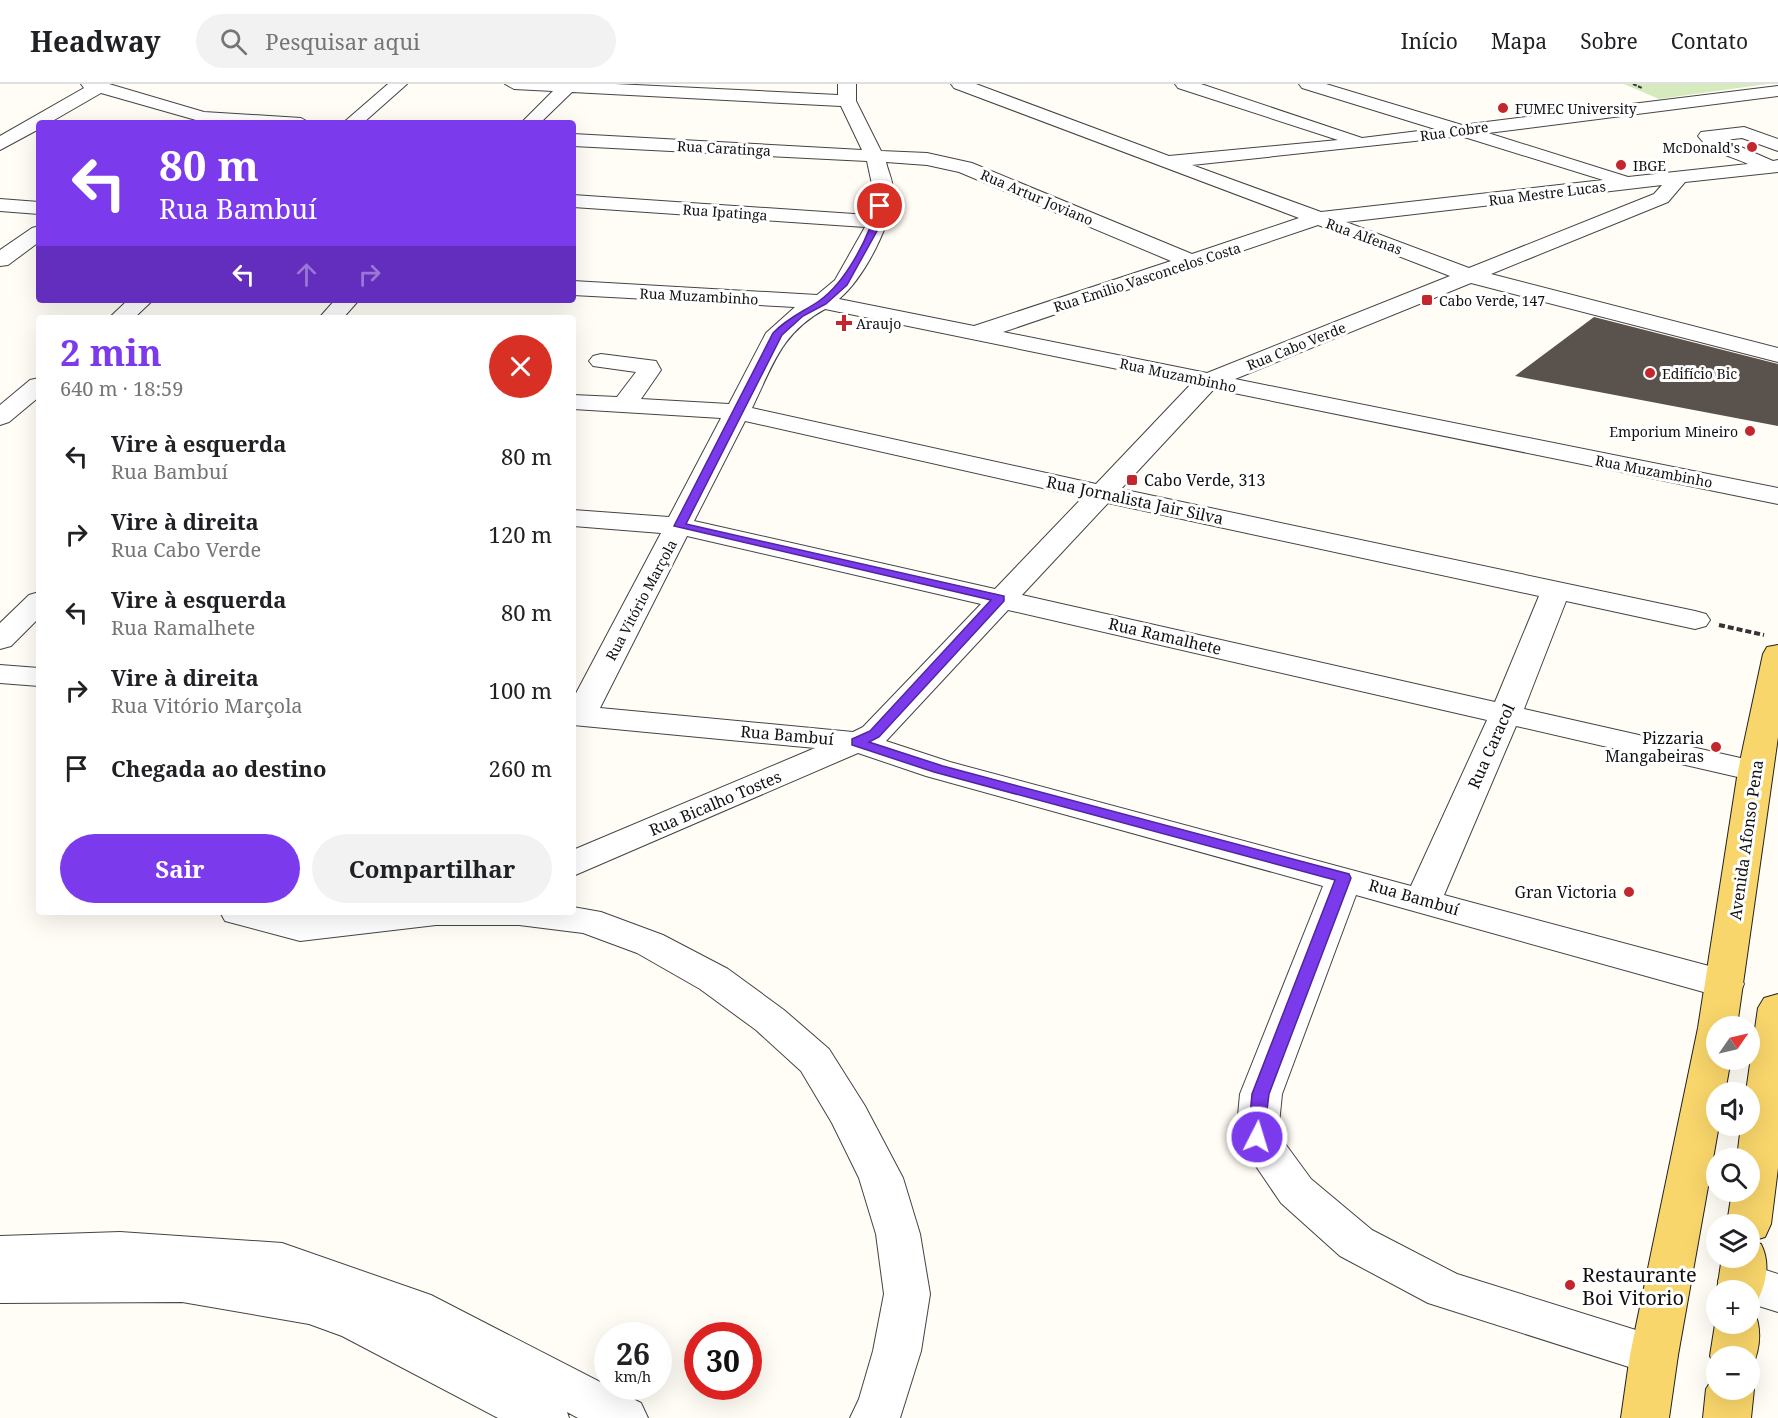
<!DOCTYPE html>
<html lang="pt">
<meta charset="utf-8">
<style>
:root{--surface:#fff;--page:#f2f2f2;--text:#202124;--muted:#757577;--line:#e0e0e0;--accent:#7c3aed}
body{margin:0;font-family:"Noto Serif",serif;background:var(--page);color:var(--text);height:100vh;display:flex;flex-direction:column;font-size:22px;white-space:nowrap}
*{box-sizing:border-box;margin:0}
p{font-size:20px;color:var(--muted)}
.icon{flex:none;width:33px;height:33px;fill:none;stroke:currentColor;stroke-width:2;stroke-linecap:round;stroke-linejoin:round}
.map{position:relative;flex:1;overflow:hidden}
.drawer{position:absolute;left:36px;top:231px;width:540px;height:600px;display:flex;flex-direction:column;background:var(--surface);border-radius:6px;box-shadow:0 6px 24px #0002}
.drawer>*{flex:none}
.hud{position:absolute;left:36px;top:36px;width:540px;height:183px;border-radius:6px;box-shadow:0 6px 24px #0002;background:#7c3aed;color:#fff;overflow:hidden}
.needle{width:39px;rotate:56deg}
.controls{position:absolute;left:1706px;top:932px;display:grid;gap:12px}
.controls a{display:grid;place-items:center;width:54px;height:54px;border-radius:50%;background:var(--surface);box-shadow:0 6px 24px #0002;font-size:30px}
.speed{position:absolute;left:594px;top:1238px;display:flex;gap:12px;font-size:30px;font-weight:700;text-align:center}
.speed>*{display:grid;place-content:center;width:78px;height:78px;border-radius:50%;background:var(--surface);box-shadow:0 6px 24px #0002;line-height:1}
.speed small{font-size:15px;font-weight:400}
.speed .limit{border:9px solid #d22;background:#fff;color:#111}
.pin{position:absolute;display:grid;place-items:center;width:51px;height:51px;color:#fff;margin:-26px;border:3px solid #fff;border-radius:50%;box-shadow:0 2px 6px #0007}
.me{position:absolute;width:66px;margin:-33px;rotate:5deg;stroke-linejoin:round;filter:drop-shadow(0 0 4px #0008)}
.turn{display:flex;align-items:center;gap:21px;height:126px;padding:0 24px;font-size:27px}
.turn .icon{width:78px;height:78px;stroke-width:2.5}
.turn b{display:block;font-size:42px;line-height:51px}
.lanes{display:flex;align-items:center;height:57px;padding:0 24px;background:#0003;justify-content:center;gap:30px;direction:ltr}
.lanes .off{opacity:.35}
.round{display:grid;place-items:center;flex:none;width:63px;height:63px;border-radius:32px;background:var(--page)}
.overview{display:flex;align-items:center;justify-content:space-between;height:102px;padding:0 24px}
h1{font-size:36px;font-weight:700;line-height:45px;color:var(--accent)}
.cta{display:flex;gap:12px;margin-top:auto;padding:12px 24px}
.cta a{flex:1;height:69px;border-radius:36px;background:var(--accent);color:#fff;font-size:24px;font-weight:700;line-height:69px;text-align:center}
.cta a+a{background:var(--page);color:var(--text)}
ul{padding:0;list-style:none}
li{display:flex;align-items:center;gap:18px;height:78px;padding:0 24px}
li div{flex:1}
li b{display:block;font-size:22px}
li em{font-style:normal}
header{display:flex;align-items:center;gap:36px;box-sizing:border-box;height:84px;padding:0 30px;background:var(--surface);border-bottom:2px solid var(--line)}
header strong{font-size:28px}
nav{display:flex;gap:33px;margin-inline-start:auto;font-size:21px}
.search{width:420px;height:54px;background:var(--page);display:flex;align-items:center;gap:15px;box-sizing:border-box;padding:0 21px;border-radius:33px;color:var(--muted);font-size:22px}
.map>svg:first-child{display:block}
.green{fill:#d5ebbd}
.building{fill:#5a524d}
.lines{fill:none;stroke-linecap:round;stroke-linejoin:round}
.minor-casing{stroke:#444;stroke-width:2}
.major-casing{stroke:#222;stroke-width:2}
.path-far1{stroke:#333;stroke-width:2;stroke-dasharray:4 1.5;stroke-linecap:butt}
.path{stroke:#333;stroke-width:4;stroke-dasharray:6 3;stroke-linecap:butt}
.minor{fill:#fff;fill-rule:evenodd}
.major{fill:#f9d66b;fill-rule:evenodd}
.route{fill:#7c3aed;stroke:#51269a;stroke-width:1.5}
.poi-dot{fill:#c4262e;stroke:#fff;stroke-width:2}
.labels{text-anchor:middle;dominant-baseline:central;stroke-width:6;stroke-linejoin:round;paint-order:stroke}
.far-poi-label{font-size:14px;fill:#111;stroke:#fff;text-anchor:start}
.far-street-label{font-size:14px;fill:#111;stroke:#fff}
.poi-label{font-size:16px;fill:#111;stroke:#fff;text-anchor:end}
.street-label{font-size:16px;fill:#111;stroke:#fff}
.near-poi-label{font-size:20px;fill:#111;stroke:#fff;text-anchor:start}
</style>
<header>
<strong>Headway</strong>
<div class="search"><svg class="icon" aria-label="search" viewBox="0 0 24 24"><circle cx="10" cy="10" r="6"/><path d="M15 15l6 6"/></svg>Pesquisar aqui</div>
<nav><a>Início</a><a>Mapa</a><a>Sobre</a><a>Contato</a></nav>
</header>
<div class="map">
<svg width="1778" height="1334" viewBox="0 0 1778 1334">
<rect width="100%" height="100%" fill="#fffdf5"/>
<path class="green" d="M 1624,0 L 1767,0 L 1659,15 Z"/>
<path class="building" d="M 1594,233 L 1778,280 L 1778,342 L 1515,292 Z"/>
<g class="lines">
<defs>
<path id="minor" d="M 81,0 L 109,0 L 204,28 L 301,34 L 310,39 L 203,38 L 101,9 L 49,39 L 39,39 L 39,45 L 0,66 L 0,52 L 84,4 Z
M 388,0 L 407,0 L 363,39 L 343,39 Z
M 505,0 L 615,0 L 838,11 L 838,0 L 856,0 L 856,17 L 881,67 L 927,69 L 972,79 L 1192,170 L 1299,134 L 954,4 L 951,0 L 976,0 L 1169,72 L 1338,56 L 1178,4 L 1175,0 L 1201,0 L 1362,54 L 1435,45 L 1302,4 L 1299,0 L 1326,0 L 1462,41 L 1778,2 L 1778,12 L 1488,49 L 1628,93 L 1748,80 C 1731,72 1709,68 1698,52 L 1701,48 L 1744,43 L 1778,55 L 1778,67 L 1742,54 L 1725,56 L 1773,77 L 1778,76 L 1778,88 L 1685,98 L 1668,118 L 1491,190 L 1778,264 L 1778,278 L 1471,199 L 1235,295 L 1778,404 L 1778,420 L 1214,305 L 1121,405 L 1695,527 L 1706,530 L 1710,536 L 1706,542 L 1695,545 L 1566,517 L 1524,625 L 1767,680 L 1772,687 L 1767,694 L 1755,697 L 1516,642 L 1444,811 L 1739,890 L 1744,900 L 1739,910 L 1725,914 L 1356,811 L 1282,1010 L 1278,1050 L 1311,1095 L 1372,1146 L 1457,1190 L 1671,1257 L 1678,1271 L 1671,1285 L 1654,1291 L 1428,1219 L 1340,1172 L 1281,1119 L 1236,1053 L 1240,1010 L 1323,802 L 926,692 L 858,669 L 573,792 L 573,766 L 815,664 L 573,641 L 573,615 L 661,449 L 573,442 L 573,426 L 669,433 L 721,334 L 573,325 L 573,311 L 617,313 L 636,288 L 593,282 L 589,277 L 593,272 L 601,270 L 656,277 L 661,286 L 641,315 L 729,320 L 766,249 L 795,223 L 573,211 L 573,197 L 817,211 L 835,196 L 865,143 L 573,123 L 573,111 L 869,131 L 873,105 L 867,77 L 573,62 L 573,50 L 862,66 L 841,22 L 572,8 L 540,39 L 521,39 L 553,7 L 514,5 ZM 1461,52 L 1603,96 L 1321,128 L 1192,81 ZM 886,78 L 927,81 L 959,88 L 1171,177 L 974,242 L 839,215 C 864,194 893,139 893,106 C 893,97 888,87 886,78 ZM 1662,101 L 1654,110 L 1469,184 L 1346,138 ZM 1318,141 L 1450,192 L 1207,289 L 1003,248 ZM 825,225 L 1191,300 L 1096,400 L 752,324 C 773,281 781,249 825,225 ZM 745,337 L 1083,413 L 995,505 L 694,437 ZM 1108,419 L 1539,512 L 1495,618 L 1022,511 ZM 687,452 L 981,520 L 863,643 L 853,648 L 600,624 ZM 1008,526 L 1487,636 L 1411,802 L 950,678 L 886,657 Z
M 0,115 L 39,118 L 39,130 L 0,127 Z
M 39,142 L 39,158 L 8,181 L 0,182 L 0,166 L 32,144 Z
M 128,216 L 153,216 L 134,234 L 109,234 Z
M 335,216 L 359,216 L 343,234 L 319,234 Z
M 39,294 L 39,313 L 9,338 L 0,341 L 0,321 L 30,296 Z
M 39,508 L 39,534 L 11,562 L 0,565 L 0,539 L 29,511 Z
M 0,581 L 39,584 L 39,602 L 0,599 Z
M 573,823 L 601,828 L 663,851 L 728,885 L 784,926 L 829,965 L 865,1022 L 903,1094 L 920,1150 L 930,1210 L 921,1267 L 900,1334 L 850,1334 L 859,1315 L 873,1267 L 884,1210 L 876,1150 L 859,1094 L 832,1039 L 801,987 L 756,946 L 700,905 L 637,869 L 583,849 L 519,841 L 436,841 L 300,857 L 225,837 L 220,828 C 257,828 294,832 331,828 L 573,828 Z
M 120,1148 L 282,1159 L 431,1211 L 641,1319 L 648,1334 L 578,1334 L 567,1328 L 569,1334 L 498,1334 L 342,1252 L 309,1240 L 182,1218 L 0,1219 L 0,1152 Z
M 1741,1178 L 1778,1190 L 1778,1228 L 1749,1219 L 1749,1206 L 1723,1206 L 1718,1197 L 1725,1184 Z"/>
<path id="major" d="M 1778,561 L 1778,653 L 1737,942 L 1716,942 L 1716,975 L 1731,975 L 1725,1008 L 1716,1008 L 1716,1041 L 1719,1041 L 1678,1271 L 1669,1334 L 1621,1334 L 1630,1271 L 1698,944 L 1738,687 L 1763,570 L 1767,563 Z
M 1778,910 L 1778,1084 L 1771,1140 L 1765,1153 L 1752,1157 L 1761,1160 C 1771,1180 1766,1200 1756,1220 L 1749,1222 L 1749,1206 L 1717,1206 L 1722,1173 L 1749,1173 L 1749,1140 L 1727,1140 L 1732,1107 L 1749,1107 L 1749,1074 L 1737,1074 L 1741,1041 L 1749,1041 L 1749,1008 L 1746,1008 L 1758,924 L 1764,914 Z
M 1749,1223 L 1753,1225 C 1763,1245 1760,1266 1751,1286 L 1749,1272 L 1716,1272 L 1716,1284 L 1710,1272 L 1716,1234 L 1716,1239 L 1749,1239 Z
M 1716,1289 L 1716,1305 L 1749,1305 L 1749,1294 L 1754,1305 L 1751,1334 L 1703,1334 L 1706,1305 Z"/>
</defs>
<use href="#minor" class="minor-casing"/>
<use href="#major" class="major-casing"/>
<path class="path-far1" d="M 1633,0 L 1642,4"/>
<path class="path" d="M 1719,541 L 1764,551"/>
<use href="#minor" class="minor"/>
<use href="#major" class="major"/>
</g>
<path class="route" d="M 880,119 L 885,122 L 882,138 L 847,201 L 826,220 L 803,232 L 782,251 L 686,440 L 1004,512 L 1004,517 L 879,653 L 869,658 L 943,682 L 1349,790 L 1351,794 L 1269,1010 L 1263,1058 L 1251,1058 L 1248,1053 L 1252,1010 L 1335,796 L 934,688 L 852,661 L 852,655 L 870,647 L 991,516 L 674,442 L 773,249 C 787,234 803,228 819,217 C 845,199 871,151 876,122 Z"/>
<g class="poi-dot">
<circle cx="1503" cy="24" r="6"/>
<circle cx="1752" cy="63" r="6"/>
<circle cx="1621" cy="81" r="6"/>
<rect x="1421" y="210" width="12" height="12" rx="3"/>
<path d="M841 230h6v6h6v6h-6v6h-6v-6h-6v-6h6z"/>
<circle cx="1650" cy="289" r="6"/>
<circle cx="1750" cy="347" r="6"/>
<rect x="1126" y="390" width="12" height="12" rx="3"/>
<circle cx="1716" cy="663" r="6"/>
<circle cx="1629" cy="808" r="6"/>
<circle cx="1570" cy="1201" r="6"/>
</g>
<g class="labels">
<g class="far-poi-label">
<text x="1515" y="24">FUMEC University</text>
<text x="1740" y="63" text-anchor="end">McDonald's</text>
<text x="1633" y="81">IBGE</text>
<text x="1439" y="216">Cabo Verde, 147</text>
<text x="856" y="239">Araujo</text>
<text x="1662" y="289">Edifício Bic</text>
<text x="1738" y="347" text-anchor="end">Emporium Mineiro</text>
</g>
<g class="far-street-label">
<text transform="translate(1454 47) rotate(-8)">Rua Cobre</text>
<text transform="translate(724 64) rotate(3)">Rua Caratinga</text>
<text transform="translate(1547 109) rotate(-7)">Rua Mestre Lucas</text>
<text transform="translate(1037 113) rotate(23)">Rua Artur Joviano</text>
<text transform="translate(725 128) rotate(4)">Rua Ipatinga</text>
<text transform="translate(1364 152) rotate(20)">Rua Alfenas</text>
<text transform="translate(1147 193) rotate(-18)">Rua Emilio Vasconcelos Costa</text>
<text transform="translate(699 212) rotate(3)">Rua Muzambinho</text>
<text transform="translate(1296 262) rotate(-22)">Rua Cabo Verde</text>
<text transform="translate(1178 291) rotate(12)">Rua Muzambinho</text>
<text transform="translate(1654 387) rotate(11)">Rua Muzambinho</text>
<text transform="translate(641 516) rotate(-62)">Rua Vitório Marçola</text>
</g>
<g class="poi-label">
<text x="1144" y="396" text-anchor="start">Cabo Verde, 313</text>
<text x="1704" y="654">Pizzaria<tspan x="1704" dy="18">Mangabeiras</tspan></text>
<text x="1617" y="808">Gran Victoria</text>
</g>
<g class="street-label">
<text transform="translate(1135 416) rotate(12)">Rua Jornalista Jair Silva</text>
<text transform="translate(1165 552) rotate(13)">Rua Ramalhete</text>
<text transform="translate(787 651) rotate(5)">Rua Bambuí</text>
<text transform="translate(1491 662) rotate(-66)">Rua Caracol</text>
<text transform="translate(715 719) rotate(-23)">Rua Bicalho Tostes</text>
<text transform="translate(1746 756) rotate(-82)">Avenida Afonso Pena</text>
<text transform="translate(1414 813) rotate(16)">Rua Bambuí</text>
</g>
<g class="near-poi-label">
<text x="1582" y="1190">Restaurante<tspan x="1582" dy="23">Boi Vitorio</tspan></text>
</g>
</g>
</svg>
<div class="controls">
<a><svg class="needle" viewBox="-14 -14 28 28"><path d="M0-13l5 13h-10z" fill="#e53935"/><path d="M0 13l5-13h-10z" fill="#757577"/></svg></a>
<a><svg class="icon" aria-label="sound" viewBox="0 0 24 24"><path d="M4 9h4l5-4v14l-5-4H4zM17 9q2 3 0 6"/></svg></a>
<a><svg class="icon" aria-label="search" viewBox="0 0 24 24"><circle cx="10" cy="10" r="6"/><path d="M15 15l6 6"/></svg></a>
<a><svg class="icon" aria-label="layers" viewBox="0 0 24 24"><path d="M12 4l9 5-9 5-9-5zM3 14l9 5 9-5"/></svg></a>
<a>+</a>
<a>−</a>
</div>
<div class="speed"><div>26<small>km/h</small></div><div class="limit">30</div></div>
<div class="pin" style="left:880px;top:122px;background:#d93025"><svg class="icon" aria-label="arrive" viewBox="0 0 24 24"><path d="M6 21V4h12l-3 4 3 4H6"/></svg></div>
<svg class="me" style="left:1257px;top:1053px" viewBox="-20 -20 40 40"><circle r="17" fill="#7c3aed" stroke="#fff" stroke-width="3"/><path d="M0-11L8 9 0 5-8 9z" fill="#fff"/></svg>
<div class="hud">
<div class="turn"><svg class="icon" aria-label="left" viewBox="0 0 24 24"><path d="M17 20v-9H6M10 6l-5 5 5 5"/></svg><div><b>80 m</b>Rua Bambuí</div></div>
<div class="lanes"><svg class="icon" aria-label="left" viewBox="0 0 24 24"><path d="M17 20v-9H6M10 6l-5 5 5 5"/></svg><svg class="icon off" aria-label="ahead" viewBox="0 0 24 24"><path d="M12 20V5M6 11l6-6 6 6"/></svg><svg class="icon off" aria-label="right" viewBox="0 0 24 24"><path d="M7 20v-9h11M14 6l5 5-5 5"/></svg></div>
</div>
<section class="drawer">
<div class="overview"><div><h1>2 min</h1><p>640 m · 18:59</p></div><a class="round" style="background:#d93025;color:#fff"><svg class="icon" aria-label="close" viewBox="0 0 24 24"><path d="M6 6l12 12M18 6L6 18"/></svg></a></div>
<ul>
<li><svg class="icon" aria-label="left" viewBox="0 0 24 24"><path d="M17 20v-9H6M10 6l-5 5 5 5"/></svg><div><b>Vire à esquerda</b><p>Rua Bambuí</p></div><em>80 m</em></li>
<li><svg class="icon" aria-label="right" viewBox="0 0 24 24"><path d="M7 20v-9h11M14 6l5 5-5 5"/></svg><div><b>Vire à direita</b><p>Rua Cabo Verde</p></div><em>120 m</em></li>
<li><svg class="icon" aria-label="left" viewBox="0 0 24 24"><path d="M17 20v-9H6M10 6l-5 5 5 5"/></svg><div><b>Vire à esquerda</b><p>Rua Ramalhete</p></div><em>80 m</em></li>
<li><svg class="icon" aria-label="right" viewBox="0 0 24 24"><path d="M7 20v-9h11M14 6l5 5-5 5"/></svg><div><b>Vire à direita</b><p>Rua Vitório Marçola</p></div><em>100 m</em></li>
<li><svg class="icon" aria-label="arrive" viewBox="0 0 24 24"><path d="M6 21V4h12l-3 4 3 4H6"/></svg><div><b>Chegada ao destino</b></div><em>260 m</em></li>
</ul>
<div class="cta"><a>Sair</a><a>Compartilhar</a></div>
</section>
</div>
